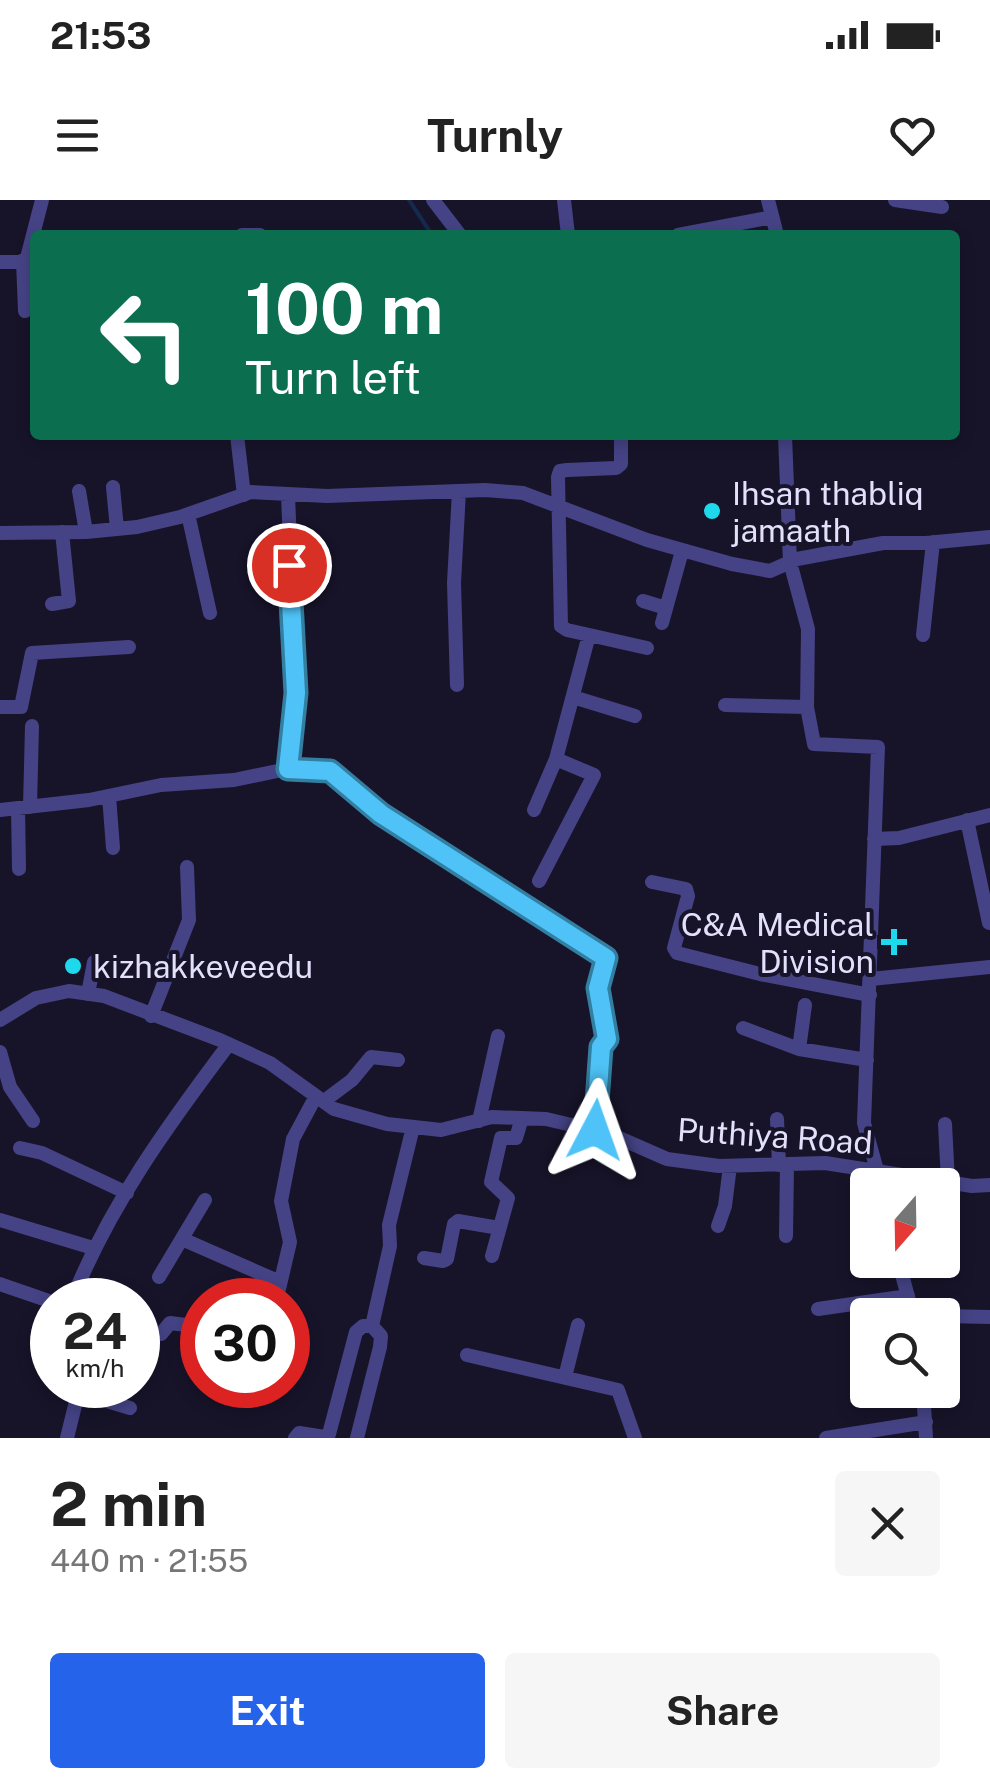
<!DOCTYPE html>
<meta charset="utf-8">
<style>
:root{--surface:#fff;--page:#f6f6f6;--text:#222;--muted:#767676;--accent:#2563eb}
body{margin:0;font-family:"Public Sans",sans-serif;background:var(--page);color:var(--text);height:100vh;display:flex;flex-direction:column;font-size:38px;white-space:nowrap}
*{box-sizing:border-box;margin:0}
p{font-size:32px;color:var(--muted)}
.icon{flex:none;width:55px;height:55px;fill:none;stroke:currentColor;stroke-width:2;stroke-linecap:round;stroke-linejoin:round}
.map{position:relative;height:1238px;overflow:hidden}
.details{display:flex;flex-direction:column;background:var(--surface);flex:1}
.details>*{flex:none}
.banner{position:absolute;left:30px;top:30px;width:930px;height:210px;border-radius:10px;box-shadow:0 5px 15px #0003;background:#0b6e4f;color:#fff;overflow:hidden}
.needle{width:65px;rotate:200deg}
.fabs{position:absolute;left:850px;top:968px;display:grid;gap:20px}
.fabs a{display:grid;place-items:center;width:110px;height:110px;border-radius:10px;background:var(--surface);box-shadow:0 5px 15px #0003;font-size:50px}
.speed{position:absolute;left:30px;top:1078px;display:flex;gap:20px;font-size:50px;font-weight:700;text-align:center}
.speed>*{display:grid;place-content:center;width:130px;height:130px;border-radius:50%;background:var(--surface);box-shadow:0 5px 15px #0003;line-height:1}
.speed small{font-size:25px;font-weight:400}
.speed .limit{border:15px solid #d22;background:#fff;color:#111}
.pin{position:absolute;display:grid;place-items:center;width:85px;height:85px;color:#fff;margin:-42px;border:5px solid #fff;border-radius:50%;box-shadow:0 2px 10px #0007}
.me{position:absolute;width:110px;margin:-55px;rotate:4deg;stroke-linejoin:round;filter:drop-shadow(0 0 8px #0008)}
.turn{display:flex;align-items:center;gap:35px;height:210px;padding:0 50px;font-size:45px}
.turn .icon{width:130px;height:130px;stroke-width:2.5}
.turn b{display:block;font-size:70px;line-height:85px}
.round{display:grid;place-items:center;flex:none;width:105px;height:105px;border-radius:10px;background:var(--page)}
.overview{display:flex;align-items:center;justify-content:space-between;height:170px;padding:0 50px}
h1{font-size:60px;font-weight:700;line-height:75px}
.primary-button{display:flex;gap:20px;margin-top:auto;padding:20px 50px}
.primary-button a{flex:1;height:115px;border-radius:10px;background:var(--accent);color:#fff;font-size:40px;font-weight:700;line-height:115px;text-align:center}
.primary-button a+a{background:var(--page);color:var(--text)}
.status{display:flex;justify-content:space-between;align-items:center;height:70px;padding:0 50px;background:var(--surface);direction:ltr}
.status svg{height:28px;fill:currentColor}
header{display:flex;justify-content:space-between;align-items:center;height:130px;padding:0 50px;background:var(--surface);font-size:45px;font-weight:700}
.map>svg:first-child{display:block}
.lines{fill:none;stroke-linecap:round;stroke-linejoin:round}
.stream{stroke:#152b4d;stroke-width:4}
.minor{stroke:#454385;stroke-width:14}
.route-casing{stroke:#337fa1;stroke-width:25}
.route{stroke:#4fc3f7;stroke-width:18}
.poi-dot{fill:#1dd9eb;stroke:#17142a;stroke-width:4}
.labels{text-anchor:middle;dominant-baseline:central;stroke-width:8;stroke-linejoin:round;paint-order:stroke}
.poi-label{font-size:32px;fill:#e3e0fc;stroke:#17142a;text-anchor:start}
.street-label{font-size:32px;fill:#e3e0fc;stroke:#17142a}
</style>
<div class="status"><b>21:53</b><svg viewBox="0 0 49 12"><path d="M0 12V9h3v3zM5 12V6h3v6zM10 12V3h3v9zM15 12V0h3v12zM26 1h20v11H26zM47 4h2v5h-2z"/></svg></div>
<header><svg class="icon" aria-label="menu" viewBox="0 0 24 24"><path d="M4 6h16M4 12h16M4 18h16"/></svg>Turnly<svg class="icon" aria-label="heart" viewBox="0 0 24 24"><path d="M12 20l-8-8c-3-5 5-10 8-4 3-6 11-1 8 4z"/></svg></header>
<div class="map">
<svg width="990" height="1238" viewBox="0 0 990 1238">
<rect width="100%" height="100%" fill="#17142a"/>
<g class="lines">
<path class="stream" d="M 409,0 L 432,35"/>
<path class="minor" d="M 433,0 L 460,35
M 564,0 L 568,35
M 768,0 L 777,35
M 895,0 L 942,7
M 242,35 L 260,35
M 678,35 L 772,17
M 23,61 L 25,111
M 0,62 L 20,62 L 27,58 L 42,0
M 237,235 L 244,295
M 621,235 L 621,264 L 616,268 L 567,270 L 560,271 L 558,277 L 561,426 L 567,430 L 647,448
M 785,235 L 790,362 L 808,429 L 807,507 L 814,544 L 878,547 L 864,923 L 881,985
M 113,287 L 117,329
M 79,291 L 86,332
M 188,314 L 210,413
M 0,333 L 86,332 L 137,327 L 180,317 L 251,292 L 327,296 L 485,290 L 523,293 L 647,340 L 732,364 L 770,371 L 797,359 L 883,343 L 926,343 L 990,337
M 643,401 L 666,408
M 52,404 L 69,401 L 62,332
M 662,423 L 682,351
M 923,435 L 933,342
M 457,485 L 454,383 L 459,291
M 573,497 L 635,516
M 725,505 L 807,507
M 0,507 L 21,507 L 32,453 L 129,447
M 287,569 L 330,571 L 381,613 L 606,757 L 598,787 L 607,839 L 601,847 L 595,930
M 109,596 L 113,648
M 30,607 L 32,526
M 18,608 L 19,669
M 0,610 L 89,600 L 161,585 L 234,580 L 287,569 L 296,493 L 288,295
M 534,610 L 556,559 L 589,435
M 967,620 L 989,723
M 874,639 L 899,638 L 990,615
M 539,681 L 594,575 L 556,559
M 652,682 L 686,689 L 688,696 L 674,748 L 677,753 L 760,774 L 870,795
M 871,779 L 990,767
M 88,794 L 94,762
M 151,816 L 189,720 L 187,667
M 0,820 L 36,798 L 69,791 L 104,796 L 220,840 L 270,863 L 334,909 L 387,924 L 441,930 L 492,917 L 546,919 L 610,934 L 667,959 L 719,966 L 825,963 L 972,986 L 990,985
M 743,828 L 799,849 L 867,860
M 799,849 L 805,805
M 0,852 L 10,887 L 33,921
M 324,901 L 352,880 L 371,857 L 398,860
M 777,919 L 779,965
M 479,921 L 498,836
M 945,924 L 948,982
M 20,948 L 42,953 L 127,993
M 0,1020 L 93,1048
M 718,1026 L 725,1006 L 730,966
M 786,1036 L 787,965
M 182,1039 L 280,1082
M 492,1056 L 508,998 L 491,982 L 501,938 L 516,938 L 522,918
M 424,1058 L 443,1061 L 447,1059 L 454,1024 L 458,1021 L 499,1028
M 898,1060 L 913,1115
M 159,1077 L 205,1000
M 0,1084 L 52,1102
M 72,1100 C 109,1006 168,925 229,844
M 259,1100 L 279,1089 L 290,1042 L 281,1001 L 293,939 L 316,896
M 818,1109 L 908,1096
M 942,1116 L 990,1117
M 161,1134 L 170,1123 L 202,1127
M 52,1155 L 50,1163 L 52,1164
M 467,1155 L 618,1190 L 635,1238
M 565,1177 L 578,1125
M 923,1190 L 926,1238
M 77,1192 L 130,1208
M 67,1238 L 80,1185
M 295,1238 L 299,1233 L 325,1237 L 329,1234 L 356,1132 L 363,1126 L 372,1126 L 390,1046 L 389,1025 L 413,927
M 357,1238 L 380,1147 L 381,1136 L 372,1126
M 826,1238 L 926,1222"/>
</g>
<g class="lines">
<defs>
<path id="route" d="M 289,365 L 296,493 L 288,569 L 330,571 L 381,614 L 606,758 L 598,788 L 607,839 L 601,847 L 595,930"/>
</defs>
<use href="#route" class="route-casing"/>
<use href="#route" class="route"/>
</g>
<g class="poi-dot">
<circle cx="712" cy="311" r="10"/>
<path d="M889 727h10v10h10v10h-10v10h-10v-10h-10v-10h10z"/>
<circle cx="73" cy="766" r="10"/>
</g>
<g class="labels">
<g class="poi-label">
<text x="732" y="293">Ihsan thabliq<tspan x="732" dy="37">jamaath</tspan></text>
<text x="874" y="724" text-anchor="end">C&amp;A Medical<tspan x="874" dy="37">Division</tspan></text>
<text x="93" y="766">kizhakkeveedu</text>
</g>
<g class="street-label">
<text transform="translate(775 936) rotate(4)">Puthiya Road</text>
</g>
</g>
</svg>
<div class="fabs">
<a><svg class="needle" viewBox="-14 -14 28 28"><path d="M0-13l5 13h-10z" fill="#e53935"/><path d="M0 13l5-13h-10z" fill="#767676"/></svg></a>
<a><svg class="icon" aria-label="search" viewBox="0 0 24 24"><circle cx="10" cy="10" r="6"/><path d="M15 15l6 6"/></svg></a>
</div>
<div class="speed"><div>24<small>km/h</small></div><div class="limit">30</div></div>
<div class="pin" style="left:289px;top:365px;background:#d93025"><svg class="icon" aria-label="arrive" viewBox="0 0 24 24"><path d="M6 21V4h12l-3 4 3 4H6"/></svg></div>
<svg class="me" style="left:595px;top:930px" viewBox="-20 -20 40 40"><path d="M0-17L14 15 0 8-14 15z" fill="#4fc3f7" stroke="#fff" stroke-width="4"/></svg>
<div class="banner">
<div class="turn"><svg class="icon" aria-label="left" viewBox="0 0 24 24"><path d="M17 20v-9H6M10 6l-5 5 5 5"/></svg><div><b>100 m</b>Turn left</div></div>
</div>
</div>
<section class="details">
<div class="overview"><div><h1>2 min</h1><p>440 m · 21:55</p></div><a class="round"><svg class="icon" aria-label="close" viewBox="0 0 24 24"><path d="M6 6l12 12M18 6L6 18"/></svg></a></div>
<div class="primary-button"><a>Exit</a><a>Share</a></div>
</section>
